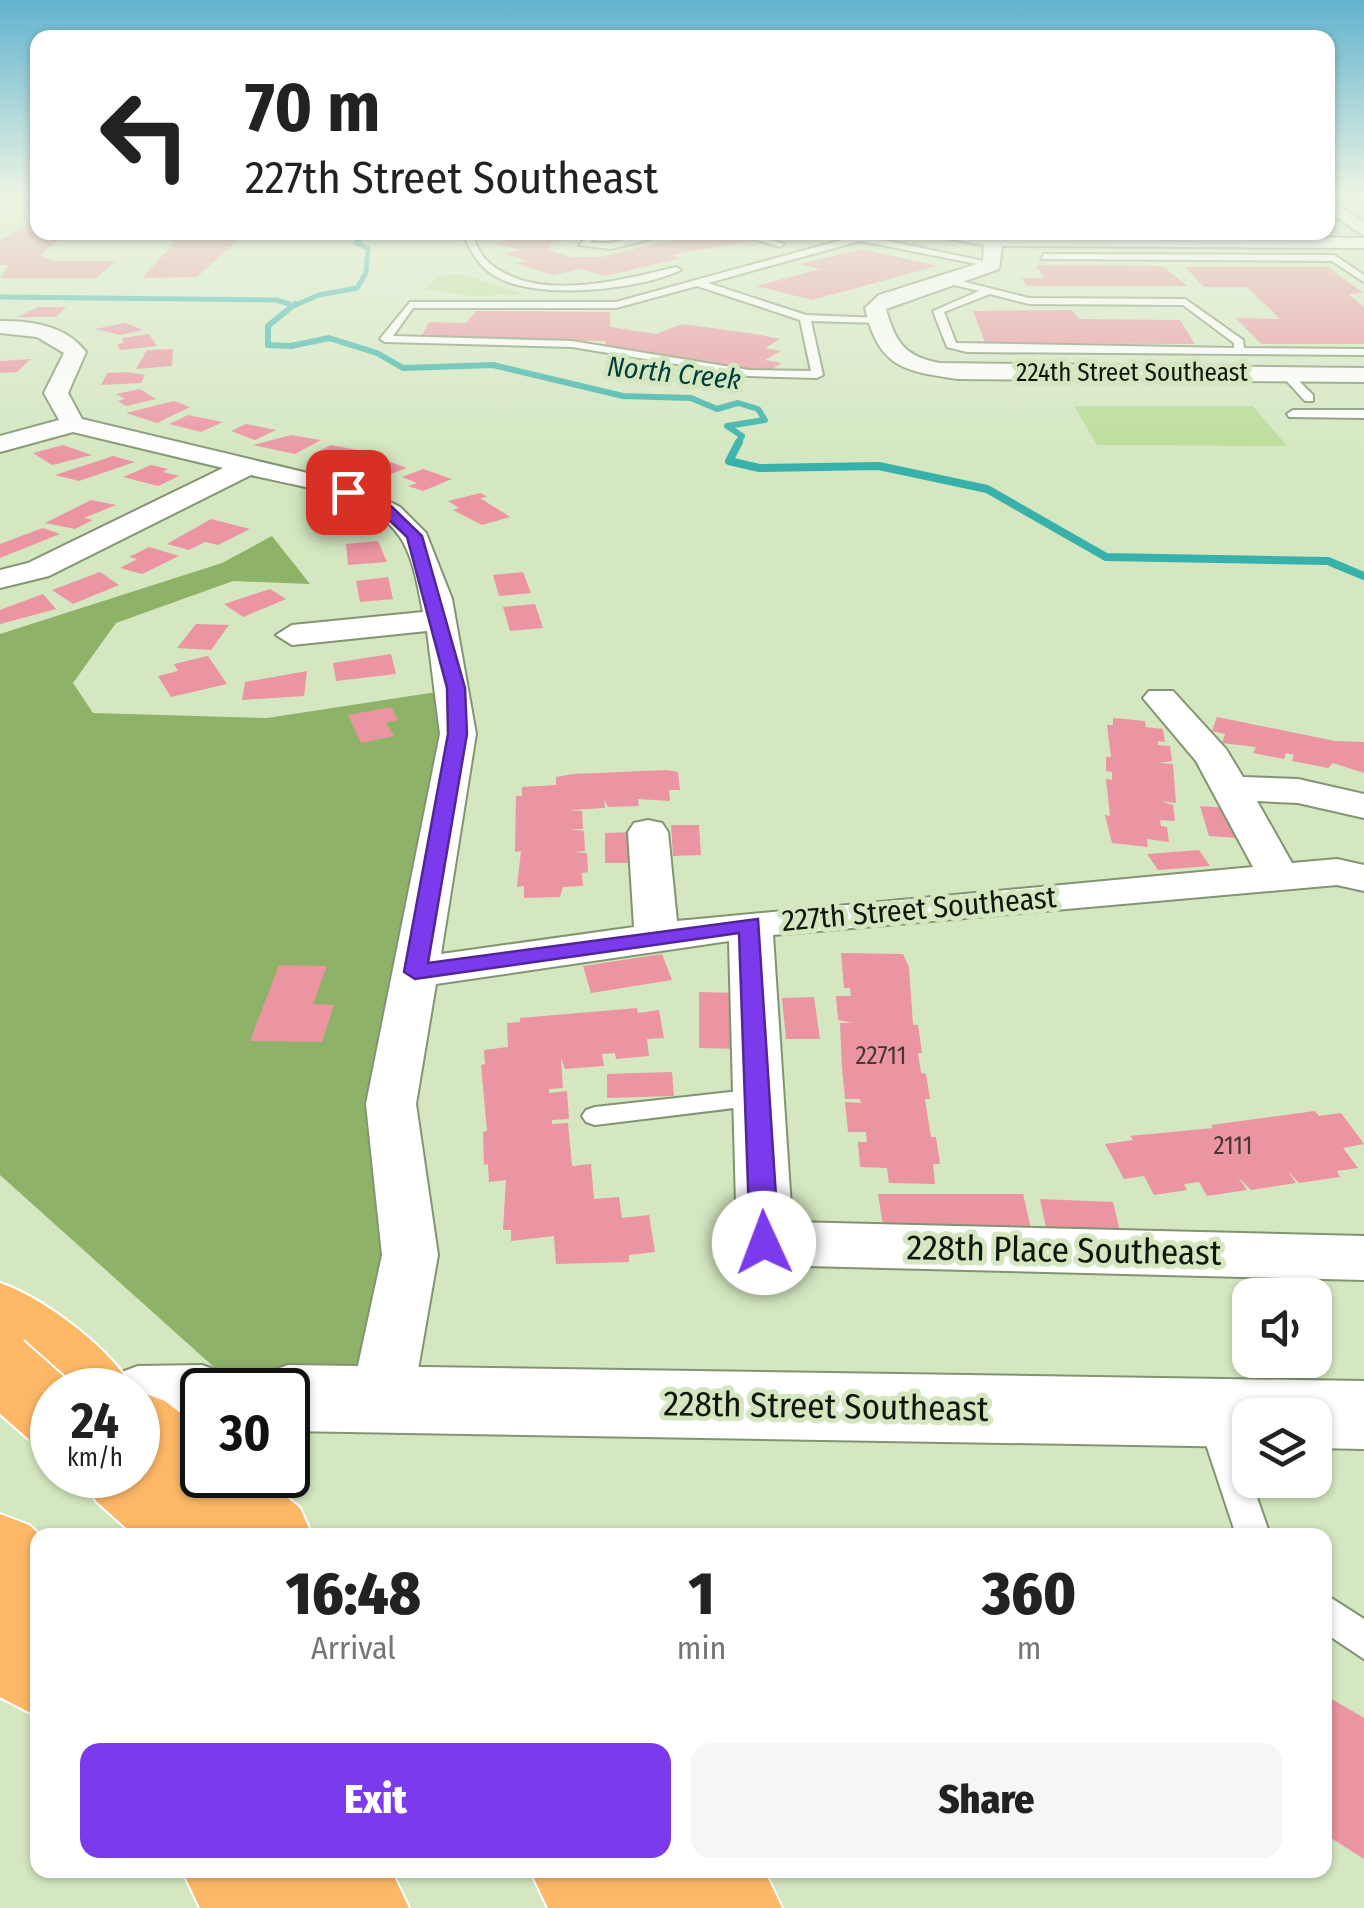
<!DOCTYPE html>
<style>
:root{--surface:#fff;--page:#f6f6f6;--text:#222;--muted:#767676;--accent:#7c3aed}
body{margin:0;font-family:"Fira Sans Condensed",sans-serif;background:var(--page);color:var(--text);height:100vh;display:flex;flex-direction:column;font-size:38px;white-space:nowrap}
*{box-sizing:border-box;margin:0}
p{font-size:32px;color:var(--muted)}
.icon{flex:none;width:55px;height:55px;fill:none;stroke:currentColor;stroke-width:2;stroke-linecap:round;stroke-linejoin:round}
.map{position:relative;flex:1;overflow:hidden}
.panel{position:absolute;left:30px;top:1528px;width:1302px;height:350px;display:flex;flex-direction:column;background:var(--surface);border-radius:20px;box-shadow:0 2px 8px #0004}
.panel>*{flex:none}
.top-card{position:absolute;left:30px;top:30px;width:1305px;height:210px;border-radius:20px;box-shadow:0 2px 8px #0004;background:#fff;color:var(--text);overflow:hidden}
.controls{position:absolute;left:1232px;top:1278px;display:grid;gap:20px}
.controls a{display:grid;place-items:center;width:100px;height:100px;border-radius:20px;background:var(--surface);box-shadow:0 2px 8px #0004;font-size:50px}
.speed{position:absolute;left:30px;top:1368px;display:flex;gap:20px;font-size:50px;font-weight:700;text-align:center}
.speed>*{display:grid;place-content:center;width:130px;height:130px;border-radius:50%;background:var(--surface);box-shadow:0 2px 8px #0004;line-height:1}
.speed small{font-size:25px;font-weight:400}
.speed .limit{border:5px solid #111;border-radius:15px;background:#fff;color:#111}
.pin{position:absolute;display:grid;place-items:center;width:85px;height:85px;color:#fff;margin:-42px;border-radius:20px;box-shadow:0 5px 15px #0006}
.me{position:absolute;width:110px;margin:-55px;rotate:358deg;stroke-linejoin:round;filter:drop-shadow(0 0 8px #0008)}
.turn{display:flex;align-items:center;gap:35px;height:210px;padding:0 50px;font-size:45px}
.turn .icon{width:130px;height:130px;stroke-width:2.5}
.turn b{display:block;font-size:70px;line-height:85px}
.eta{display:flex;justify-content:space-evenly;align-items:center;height:170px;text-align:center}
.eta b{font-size:60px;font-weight:800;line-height:70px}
.button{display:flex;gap:20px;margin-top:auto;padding:20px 50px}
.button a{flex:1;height:115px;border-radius:20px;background:var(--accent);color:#fff;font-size:40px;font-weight:800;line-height:115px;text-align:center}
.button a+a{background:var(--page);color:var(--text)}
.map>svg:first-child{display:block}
.green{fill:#badc97}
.forest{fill:#8fb269}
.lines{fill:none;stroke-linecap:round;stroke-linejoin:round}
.stream-far2{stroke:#37b1aa;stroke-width:5}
.stream-far1{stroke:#37b1aa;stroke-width:6}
.stream{stroke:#37b1aa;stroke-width:8}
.building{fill:#eb94a2}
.service-casing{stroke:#829471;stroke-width:4}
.minor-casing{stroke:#829471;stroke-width:4}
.secondary-casing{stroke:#829471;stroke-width:4}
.motorway-casing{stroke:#fff;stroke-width:4}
.service{fill:#fff;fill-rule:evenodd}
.minor{fill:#fff;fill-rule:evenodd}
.secondary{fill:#fff;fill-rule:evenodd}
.motorway{fill:#fdb867;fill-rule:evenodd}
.motorway-bridge-casing{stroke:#fff;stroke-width:74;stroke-linecap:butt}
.motorway-bridge{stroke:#fdb867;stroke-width:70}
.route{fill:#7c3aed;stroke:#51269a;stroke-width:2.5}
.labels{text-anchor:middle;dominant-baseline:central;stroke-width:10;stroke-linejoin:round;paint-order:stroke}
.far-street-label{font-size:25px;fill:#101609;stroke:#d4e7c1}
.number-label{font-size:25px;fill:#47362f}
.far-water-label{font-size:28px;font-style:italic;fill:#033d3a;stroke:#d4e7c1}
.street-label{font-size:30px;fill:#101609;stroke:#d4e7c1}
.near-street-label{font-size:35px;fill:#101609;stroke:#d4e7c1}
</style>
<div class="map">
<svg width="1364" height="1908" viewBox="0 0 1364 1908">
<rect width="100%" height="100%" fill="#d4e7c1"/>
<path class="green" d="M 461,274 L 524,294 L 473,296 L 426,289 L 436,276 Z
M 1074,406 L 1253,406 L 1287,446 L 1097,445 Z"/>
<path class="forest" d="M 272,536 L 310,584 L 233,581 L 116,623 L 73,683 L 93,713 L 267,718 L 456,689 L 382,1398 L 225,1377 L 0,1175 L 0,634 L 222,563 Z"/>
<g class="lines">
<path class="stream-far2" d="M 0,297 L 276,300 L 289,304
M 291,307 L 319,295 L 357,288 L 366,273 L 368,248 L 356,243 L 369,232"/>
<path class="stream-far1" d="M 295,304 L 268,326 L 268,345 L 291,346 L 329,338 L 377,353 L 403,368 L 493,365 L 623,396 L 691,398 L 717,409 L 738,403 L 758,409 L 765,420 L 727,426 L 742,436 L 737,445"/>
<path class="stream" d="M 739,442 L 729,461 L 759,468 L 879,466 L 987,489 L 1106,557 L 1328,561 L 1364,576"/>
</g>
<path class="building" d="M 30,223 L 38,223 L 38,232 L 67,232 L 40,255 L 54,261 L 116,261 L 96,278 L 0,278 L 9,265 L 0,265 L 0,240 Z
M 108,232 L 202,232 L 246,233 L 197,277 L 142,278 L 175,242 L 160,237 L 102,237 Z
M 535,232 L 562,240 L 551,243 L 548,250 L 571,257 L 600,257 L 708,232 L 752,241 L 672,255 L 682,258 L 605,276 L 581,269 L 552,275 L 514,263 L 526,261 L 502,253 L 519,250 L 495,243 L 507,240 L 486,234 Z
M 862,249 L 937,266 L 812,300 L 756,286 L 820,269 L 799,264 Z
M 1036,265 L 1163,266 L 1187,286 L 1027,286 L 1022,278 L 1044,278 Z
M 1185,267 L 1327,267 L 1364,293 L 1348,294 L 1364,307 L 1364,344 L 1261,344 L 1236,318 L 1280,319 L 1247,287 L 1204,287 Z
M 39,307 L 66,307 L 56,317 L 17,317 Z
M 1072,310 L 1079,319 L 1180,320 L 1195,344 L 985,343 L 973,311 Z
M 476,311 L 610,312 L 610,327 L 656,334 L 682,324 L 755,334 L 780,339 L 765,348 L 781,351 L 765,360 L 782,363 L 767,372 L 605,346 L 606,341 L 420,339 L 429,322 L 466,323 Z
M 125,323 L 143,330 L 120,335 L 95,329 Z
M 149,334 L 157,346 L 120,350 L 117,344 L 124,343 L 122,338 Z
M 173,349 L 172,366 L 136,369 L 147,350 Z
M 31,359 L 17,372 L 0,373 L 0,361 Z
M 128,372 L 145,375 L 141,383 L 101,385 L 107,373 Z
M 140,389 L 156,399 L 126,406 L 118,401 L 125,399 L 116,394 Z
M 174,401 L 190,407 L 157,423 L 126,413 Z
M 188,415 L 223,422 L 201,432 L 169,424 Z
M 246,424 L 276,430 L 255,440 L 231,431 Z
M 291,435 L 321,440 L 295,454 L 253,445 Z
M 63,445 L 92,455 L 52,465 L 33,453 Z
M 331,445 L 368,452 L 348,463 L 313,454 Z
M 113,456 L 135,462 L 79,481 L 55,475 Z
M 376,457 L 407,468 L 385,476 L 355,464 Z
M 151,465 L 168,469 L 163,472 L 179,476 L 158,486 L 123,477 Z
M 423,469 L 452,479 L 423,491 L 408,486 L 417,483 L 402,477 Z
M 481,493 L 487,497 L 480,498 L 510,517 L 482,525 L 453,510 L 459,508 L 448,501 Z
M 91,500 L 116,505 L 84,518 L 93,520 L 75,529 L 45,523 Z
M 338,512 L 350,529 L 321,534 L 309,516 Z
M 211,519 L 250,529 L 218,545 L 205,542 L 189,550 L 167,544 Z
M 43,528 L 60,534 L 0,558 L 0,544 Z
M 378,541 L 387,562 L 348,565 L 346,544 Z
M 149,547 L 179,556 L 142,574 L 120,568 L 137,559 L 129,557 Z
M 100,572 L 119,585 L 73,604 L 52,590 Z
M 523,572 L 531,593 L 499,596 L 493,575 Z
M 388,577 L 393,599 L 360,602 L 356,581 Z
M 270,589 L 286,599 L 243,617 L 224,604 Z
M 43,594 L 56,609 L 0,624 L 0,610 Z
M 535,604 L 543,628 L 510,631 L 503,607 Z
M 196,624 L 229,625 L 211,650 L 177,648 Z
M 391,654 L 396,674 L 336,681 L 333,663 Z
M 208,656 L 227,684 L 171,697 L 158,676 L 178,671 L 174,664 Z
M 307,671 L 304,696 L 242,700 L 245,682 Z
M 391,707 L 398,720 L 386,723 L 394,736 L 361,743 L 348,715 Z
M 1217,717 L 1335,741 L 1364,742 L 1364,773 L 1333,763 L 1328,768 L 1292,761 L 1294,755 L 1286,753 L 1284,759 L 1253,753 L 1256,747 L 1222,743 L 1225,734 L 1212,731 Z
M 1113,718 L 1145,721 L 1146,727 L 1163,729 L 1165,742 L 1158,741 L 1158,745 L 1170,746 L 1172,761 L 1159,763 L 1173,764 L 1176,803 L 1160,801 L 1173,805 L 1175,821 L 1160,820 L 1161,826 L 1167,827 L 1169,842 L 1147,839 L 1148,847 L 1112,843 L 1105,815 L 1110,816 L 1106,779 L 1112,780 L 1112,772 L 1106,771 L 1106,757 L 1111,757 L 1107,725 L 1113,725 Z
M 667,770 L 678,772 L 680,790 L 669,790 L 670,801 L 638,799 L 639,806 L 608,807 L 604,800 L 605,808 L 569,810 L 582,811 L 583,829 L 570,829 L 584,831 L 585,851 L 573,852 L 587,853 L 588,872 L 582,873 L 583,886 L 563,887 L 560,897 L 524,898 L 524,886 L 517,887 L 521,851 L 515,852 L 516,796 L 522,796 L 522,787 L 556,785 L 556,777 L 573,774 Z
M 1200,806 L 1228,808 L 1238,838 L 1209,836 Z
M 671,825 L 699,825 L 701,855 L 673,856 Z
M 633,832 L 633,863 L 605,863 L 605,833 Z
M 1199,850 L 1210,866 L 1158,870 L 1147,854 Z
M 841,953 L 903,954 L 909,967 L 913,1025 L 918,1025 L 922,1053 L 918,1053 L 921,1073 L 926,1074 L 930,1099 L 925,1099 L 931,1137 L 936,1137 L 940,1164 L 933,1164 L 935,1184 L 889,1183 L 887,1168 L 860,1167 L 858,1142 L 867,1142 L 866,1132 L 848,1132 L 845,1102 L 861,1103 L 860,1099 L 845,1099 L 842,1068 L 840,1023 L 852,1023 L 838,1020 L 836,996 L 851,996 L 850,988 L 844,988 Z
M 662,954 L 672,980 L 591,993 L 583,966 Z
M 279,965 L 327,966 L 313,1004 L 334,1005 L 322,1042 L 250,1041 Z
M 699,992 L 742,993 L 744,1049 L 699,1048 Z
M 814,997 L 820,1039 L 786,1039 L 782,998 Z
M 637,1008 L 638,1013 L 659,1010 L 664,1038 L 647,1039 L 649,1056 L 616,1059 L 615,1053 L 602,1054 L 604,1066 L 565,1069 L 561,1058 L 563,1088 L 549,1089 L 549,1093 L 567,1091 L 569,1119 L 552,1120 L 552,1124 L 568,1123 L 572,1166 L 591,1164 L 594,1199 L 619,1197 L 622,1218 L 649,1215 L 655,1252 L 629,1255 L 629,1262 L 556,1264 L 554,1236 L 511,1241 L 511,1230 L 503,1230 L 506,1180 L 489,1182 L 488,1164 L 484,1165 L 483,1132 L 487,1131 L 481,1065 L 485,1064 L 484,1050 L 508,1047 L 507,1023 L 520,1022 L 520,1018 Z
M 672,1072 L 674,1096 L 607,1098 L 607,1074 Z
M 1315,1111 L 1319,1116 L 1341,1113 L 1364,1144 L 1343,1148 L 1358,1168 L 1337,1171 L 1340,1177 L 1299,1183 L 1287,1170 L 1296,1183 L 1251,1190 L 1238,1177 L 1247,1190 L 1207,1196 L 1199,1182 L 1184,1184 L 1187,1190 L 1154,1195 L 1144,1176 L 1124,1179 L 1105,1144 L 1133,1140 L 1130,1136 L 1213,1128 L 1211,1125 Z
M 878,1194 L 1023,1194 L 1032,1233 L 884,1232 Z
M 1040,1199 L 1113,1202 L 1120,1231 L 1046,1228 Z
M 1325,1695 L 1364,1718 L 1364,1859 L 1331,1838 L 1325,1855 Z"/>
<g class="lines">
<defs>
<path id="service" d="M 462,232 L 471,232 C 475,242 479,252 486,260 C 533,305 621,280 676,267 L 681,270 C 639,290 536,301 495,276 C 478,266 470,250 462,232 Z
M 659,232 L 677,232 L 611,249 L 579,245 L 589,236 L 593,239 L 590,243 L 611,243 Z
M 730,232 L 746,232 L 784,244 L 780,247 Z
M 860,235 L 998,264 L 993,267 L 860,241 L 708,283 L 806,315 L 881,318 L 877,323 L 811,321 L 823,375 L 817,378 L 749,376 L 572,347 L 385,342 L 380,339 L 410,302 L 616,302 ZM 697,286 L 800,320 L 811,371 L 749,370 L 572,341 L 393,336 L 413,308 L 616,308 Z
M 1044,254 L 1334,255 L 1364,275 L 1364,282 L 1332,261 L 1041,259 Z
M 949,278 L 1029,298 L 1185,299 L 1243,340 L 1244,348 L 1364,349 L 1364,355 L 967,352 L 947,347 L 933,311 L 979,291 L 946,283 ZM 990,294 L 1029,304 L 1183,305 L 1234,343 L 1234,348 L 956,343 L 944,312 Z
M 1283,373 L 1291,373 L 1313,395 L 1313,401 L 1305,401 L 1283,377 Z
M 1293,410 L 1364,410 L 1364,418 L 1289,417 L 1287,414 Z
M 758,1089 L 767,1092 L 771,1098 L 767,1104 L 595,1125 L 586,1122 L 582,1116 L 586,1110 L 595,1107 Z
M 1214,1406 L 1225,1410 L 1230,1420 L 1270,1535 L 1236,1535 L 1198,1420 L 1203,1410 Z
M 1325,1594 L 1364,1619 L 1364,1659 L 1325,1633 Z"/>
<path id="minor" d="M 1328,199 L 1364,223 L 1364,236 L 1328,211 Z
M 910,232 L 1364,238 L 1364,248 L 1002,246 L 999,269 L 886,309 C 895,342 905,357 940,363 L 1364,368 L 1364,382 L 958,379 C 902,371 879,367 865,308 L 879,295 L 983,262 L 984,245 Z
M 0,321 C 32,321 65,325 86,352 L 68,393 L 82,419 L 358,485 L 400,507 L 426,533 L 452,599 L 476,734 L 441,954 L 634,927 L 628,832 L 634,823 L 648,820 L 662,823 L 668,832 L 677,921 L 1253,867 L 1196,761 L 1143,698 L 1149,691 L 1173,691 L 1226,749 L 1243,777 L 1298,779 L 1364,794 L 1364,818 L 1298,803 L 1257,801 L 1292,863 L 1337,859 L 1364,865 L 1364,891 L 1337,885 L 773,935 L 792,1222 L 1364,1236 L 1364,1280 L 765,1265 L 745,1259 L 737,1243 L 729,941 L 436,984 L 416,1104 L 438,1255 L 413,1398 L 404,1417 L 382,1425 L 360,1417 L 351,1398 L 382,1255 L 366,1104 L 440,734 L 427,631 L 292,645 L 276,635 L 292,625 L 423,612 C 418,588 414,558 400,537 C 370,493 298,487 251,475 L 49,576 L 0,588 L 0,570 L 28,563 L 223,468 L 73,432 L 0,452 L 0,436 L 59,420 L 44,393 L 64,353 L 37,337 L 0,333 Z"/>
<path id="secondary" d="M 202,1365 L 229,1375 L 236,1390 L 202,1390 L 202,1431 L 138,1432 L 138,1390 L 104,1390 L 111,1376 L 138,1366 Z
M 288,1365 L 1364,1381 L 1364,1449 L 1315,1448 L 1315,1415 L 1250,1415 L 1250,1447 L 288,1431 L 288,1390 L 254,1390 L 261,1375 Z"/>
<path id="motorway" d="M 0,1283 C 42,1297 114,1350 133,1390 L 52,1390 L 52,1399 L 0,1355 Z
M 138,1391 L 165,1401 L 202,1430 L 202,1475 L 259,1475 L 300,1508 L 312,1535 L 134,1535 L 96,1501 L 84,1475 L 138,1475 Z
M 0,1514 L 29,1525 L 40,1535 L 38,1717 L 0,1697 Z
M 182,1870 L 391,1870 L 409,1908 L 200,1908 Z
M 530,1870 L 764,1870 L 782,1908 L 548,1908 Z"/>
</defs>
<use href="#service" class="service-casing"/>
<use href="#minor" class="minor-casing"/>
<use href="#secondary" class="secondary-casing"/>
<use href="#motorway" class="motorway-casing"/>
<use href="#service" class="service"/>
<use href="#minor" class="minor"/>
<use href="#secondary" class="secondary"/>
<use href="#motorway" class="motorway"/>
<defs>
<path id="motorway-bridge" d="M 0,1367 L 52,1413"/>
</defs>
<use href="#motorway-bridge" class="motorway-bridge-casing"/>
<use href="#motorway-bridge" class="motorway-bridge"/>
</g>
<linearGradient id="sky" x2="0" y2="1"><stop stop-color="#61b3cf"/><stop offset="0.42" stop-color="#ecf4e3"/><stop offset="1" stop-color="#ecf4e3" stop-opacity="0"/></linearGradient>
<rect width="1364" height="464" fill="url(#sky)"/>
<path class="route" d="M 348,487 L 391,506 L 422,536 L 465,688 L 467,734 L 428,963 L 758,919 L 779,1243 L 775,1251 L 754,1251 L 750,1243 L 739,933 L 415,979 L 404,972 L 448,734 L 447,688 L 407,537 L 381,512 L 343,494 Z"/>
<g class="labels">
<g class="far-street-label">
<text x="1132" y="373">224th Street Southeast</text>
</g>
<g class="number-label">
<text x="881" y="1056">22711</text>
<text x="1233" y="1146">2111</text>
</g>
<g class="far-water-label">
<text transform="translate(674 373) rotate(6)">North Creek</text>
</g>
<g class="street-label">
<text transform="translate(919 909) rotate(-5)">227th Street Southeast</text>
</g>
<g class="near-street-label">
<text transform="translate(1064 1250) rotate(1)">228th Place Southeast</text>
<text transform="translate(826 1406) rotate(1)">228th Street Southeast</text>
</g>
</g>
</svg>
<div class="controls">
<a><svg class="icon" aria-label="sound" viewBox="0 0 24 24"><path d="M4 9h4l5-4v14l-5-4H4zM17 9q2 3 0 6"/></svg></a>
<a><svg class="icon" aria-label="layers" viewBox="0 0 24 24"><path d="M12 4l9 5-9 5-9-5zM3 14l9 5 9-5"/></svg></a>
</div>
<div class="speed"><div>24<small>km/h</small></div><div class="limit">30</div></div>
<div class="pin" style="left:348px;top:492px;background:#d93025"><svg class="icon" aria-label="arrive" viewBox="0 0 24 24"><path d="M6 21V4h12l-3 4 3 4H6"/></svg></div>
<svg class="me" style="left:764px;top:1243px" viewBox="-20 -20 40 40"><circle r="19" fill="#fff"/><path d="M0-13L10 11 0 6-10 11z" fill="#7c3aed"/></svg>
<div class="top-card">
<div class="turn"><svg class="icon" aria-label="left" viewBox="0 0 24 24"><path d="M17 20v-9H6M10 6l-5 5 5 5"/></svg><div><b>70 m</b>227th Street Southeast</div></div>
</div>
<section class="panel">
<div class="eta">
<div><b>16:48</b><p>Arrival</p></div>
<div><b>1</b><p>min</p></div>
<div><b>360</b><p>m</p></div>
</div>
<div class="button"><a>Exit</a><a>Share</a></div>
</section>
</div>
